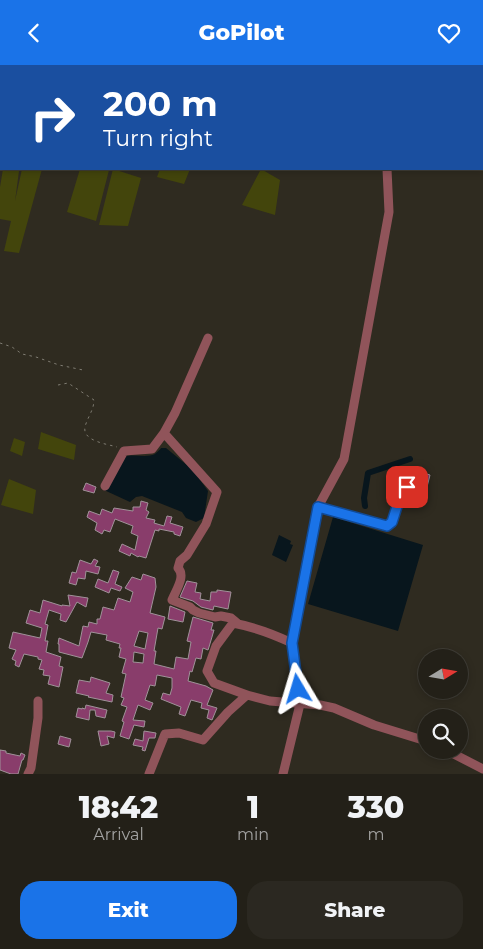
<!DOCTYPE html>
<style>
:root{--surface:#232018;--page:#2b2821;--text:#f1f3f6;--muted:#a3a3a2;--line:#403e37;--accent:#1a73e8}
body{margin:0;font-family:Montserrat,sans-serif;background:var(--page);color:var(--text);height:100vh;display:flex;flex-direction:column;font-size:19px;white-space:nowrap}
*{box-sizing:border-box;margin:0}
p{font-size:16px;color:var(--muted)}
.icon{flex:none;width:28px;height:28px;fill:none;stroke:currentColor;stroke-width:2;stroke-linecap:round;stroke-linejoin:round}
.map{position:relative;height:709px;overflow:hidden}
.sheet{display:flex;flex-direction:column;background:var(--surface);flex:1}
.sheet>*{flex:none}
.hud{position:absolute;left:0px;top:0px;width:484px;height:105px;box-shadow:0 2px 8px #0003,0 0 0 1px var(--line);background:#1a4fa0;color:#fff;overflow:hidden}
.needle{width:32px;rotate:79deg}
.fabs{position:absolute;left:418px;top:584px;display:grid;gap:10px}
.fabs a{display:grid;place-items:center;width:50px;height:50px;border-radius:50%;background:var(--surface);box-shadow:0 2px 8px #0003,0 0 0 1px var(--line);font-size:25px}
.pin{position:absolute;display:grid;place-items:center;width:42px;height:42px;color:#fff;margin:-21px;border-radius:10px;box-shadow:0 2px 8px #0006}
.me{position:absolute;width:55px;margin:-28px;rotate:353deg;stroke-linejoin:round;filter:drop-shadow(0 0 4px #0008)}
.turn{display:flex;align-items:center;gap:18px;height:105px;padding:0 20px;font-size:22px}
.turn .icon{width:65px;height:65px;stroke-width:2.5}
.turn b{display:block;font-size:35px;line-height:42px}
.eta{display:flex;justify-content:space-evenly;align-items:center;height:85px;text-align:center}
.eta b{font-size:30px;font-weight:800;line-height:35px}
.button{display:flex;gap:10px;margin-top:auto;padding:10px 20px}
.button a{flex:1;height:58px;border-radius:20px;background:var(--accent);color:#fff;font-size:20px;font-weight:800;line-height:58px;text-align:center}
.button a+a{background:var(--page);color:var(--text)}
header{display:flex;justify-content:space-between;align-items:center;height:65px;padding:0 20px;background:var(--accent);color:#fff;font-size:22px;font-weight:800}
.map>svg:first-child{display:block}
.green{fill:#43450c}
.water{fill:#08161d}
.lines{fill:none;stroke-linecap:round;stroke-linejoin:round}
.canal{stroke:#08161d;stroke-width:6}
.building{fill:#893d6b;stroke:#a09299;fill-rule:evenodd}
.path{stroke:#7f7c72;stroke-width:1;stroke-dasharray:2.5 4;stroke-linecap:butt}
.minor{stroke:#90545a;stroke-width:9}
.route-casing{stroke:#114b97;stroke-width:12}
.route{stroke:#1a73e8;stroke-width:9}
</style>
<header><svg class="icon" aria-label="back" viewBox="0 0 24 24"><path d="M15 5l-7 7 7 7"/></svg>GoPilot<svg class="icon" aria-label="heart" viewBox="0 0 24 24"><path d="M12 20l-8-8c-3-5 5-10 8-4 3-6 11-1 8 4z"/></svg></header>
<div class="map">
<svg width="483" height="709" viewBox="0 0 483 709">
<rect width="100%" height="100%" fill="#2f2b20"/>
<path class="green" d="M 3,104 L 19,106 L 15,136 L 22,104 L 42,104 L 19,188 L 4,186 L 11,156 L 0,154 L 0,122 Z
M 80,104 L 106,104 L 109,105 L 96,156 L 67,147 Z
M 113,104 L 141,113 L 128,161 L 99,160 Z
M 160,104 L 190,104 L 184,119 L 157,112 Z
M 261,104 L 280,115 L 275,150 L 242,140 Z
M 41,367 L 76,380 L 74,395 L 38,384 Z
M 14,373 L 25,377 L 22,391 L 10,386 Z
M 9,414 L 36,425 L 33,449 L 1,440 Z"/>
<path class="water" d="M 161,383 L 166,383 L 193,405 L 208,426 L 204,453 L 196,457 L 186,453 L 182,447 L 142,431 L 136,432 L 130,437 L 104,425 L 122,393 C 132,387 144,394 155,389 C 156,388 161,384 161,383 Z
M 333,452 L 423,480 L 398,566 L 308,539 Z
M 279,470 L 291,476 L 290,479 L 293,480 L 286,497 L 272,490 Z"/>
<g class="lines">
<path class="canal" d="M 365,441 L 364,433 L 368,408 L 410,394"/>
</g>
<path class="building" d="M 424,408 L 430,410 L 427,422 L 414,418 L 415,414 L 422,416 Z
M 86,418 L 96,422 L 94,428 L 83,425 Z
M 141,436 L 148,438 L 146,445 L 149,447 L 146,453 L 155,455 L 154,458 L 164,461 L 167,451 L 172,452 L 170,458 L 183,462 L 180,471 L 174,469 L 174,467 L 159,464 L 159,466 L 155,465 L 146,493 L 139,491 L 138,492 L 131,488 L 130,491 L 119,486 L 122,479 L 135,485 L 138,471 L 131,468 L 133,461 L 115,454 L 110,467 L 104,465 L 102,469 L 95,465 L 97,458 L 87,452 L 89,446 L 100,450 L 102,444 L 112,448 L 114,443 L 133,446 L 133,442 L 140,442 Z
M 94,494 L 98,496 L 95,501 L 100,502 L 98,509 L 86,506 L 85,514 L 78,513 L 76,520 L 69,518 L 72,507 L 76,508 L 80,495 L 91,499 Z
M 113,505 L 119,507 L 115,519 L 122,522 L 120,526 L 111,523 L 109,528 L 95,522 L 98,514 L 108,518 Z
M 143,509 L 155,513 L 156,522 L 150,548 L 165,552 L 162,564 L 158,563 L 154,586 L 156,586 L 154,599 L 174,604 L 176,592 L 188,594 L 191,577 L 187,576 L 193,552 L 213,558 L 211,565 L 214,565 L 209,582 L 208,585 L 203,583 L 201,594 L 196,593 L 192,607 L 190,606 L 188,616 L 206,621 L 213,625 L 207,640 L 217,643 L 212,655 L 207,653 L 209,645 L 201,643 L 202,638 L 191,635 L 185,651 L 179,649 L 181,642 L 161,634 L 163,628 L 170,630 L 172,623 L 172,613 L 157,610 L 155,621 L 150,620 L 145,635 L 153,638 L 150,645 L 138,640 L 133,655 L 145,656 L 144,662 L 134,660 L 129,674 L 120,671 L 124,657 L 122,656 L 127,642 L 121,640 L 124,633 L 121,632 L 126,609 L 122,608 L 126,594 L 119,592 L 121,583 L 119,583 L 120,579 L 106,575 L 107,570 L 91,567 L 88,577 L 82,593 L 59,587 L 59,579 L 58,579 L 59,573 L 79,581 L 83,561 L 88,562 L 89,557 L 97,559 L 97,554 L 100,554 L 103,542 L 114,545 L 118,533 L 130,537 L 133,527 L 125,523 L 132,512 L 141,515 ZM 139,566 L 148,568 L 145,584 L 134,581 ZM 134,587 L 144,589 L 143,598 L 133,597 Z
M 187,516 L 197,518 L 195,527 L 201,528 L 200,534 L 210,536 L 211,527 L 217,527 L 217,525 L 231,527 L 228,544 L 214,541 L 213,545 L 201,542 L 193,536 L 180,532 Z
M 68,530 L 88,533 L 86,542 L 77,537 L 66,557 L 60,555 L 61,549 L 49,545 L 45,559 L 48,560 L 45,576 L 48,576 L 46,587 L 61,592 L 59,601 L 63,602 L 59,622 L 48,619 L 50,611 L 43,610 L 44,605 L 39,604 L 42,595 L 38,594 L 38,592 L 24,589 L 19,602 L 15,600 L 16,596 L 12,594 L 16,585 L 9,583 L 13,567 L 40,573 L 42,563 L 26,558 L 30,545 L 40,548 L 43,535 L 62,541 L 62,540 L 70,541 Z
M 170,541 L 185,547 L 183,557 L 168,554 Z
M 91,612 L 110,618 L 106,628 L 113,630 L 112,637 L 88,632 L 89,631 L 76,628 L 79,615 L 90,617 Z
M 86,640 L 107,645 L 105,653 L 96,651 L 95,645 L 90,645 L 89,655 L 76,652 L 78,643 L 82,644 L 82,643 L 85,644 Z
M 98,666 L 111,666 L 115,667 L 114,673 L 107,671 L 109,679 L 101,681 Z
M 144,666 L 156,668 L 155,673 L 149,673 L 145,686 L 142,685 L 143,682 L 133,680 L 135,674 L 143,676 Z
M 60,671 L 71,674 L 69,682 L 58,679 Z
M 0,685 L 6,686 L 6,688 L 20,691 L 21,688 L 25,690 L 23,695 L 22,695 L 18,709 L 11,709 L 0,705 Z"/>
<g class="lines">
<path class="path" d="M 0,278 L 12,282 L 22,289 L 36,292 L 59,300 L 83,305
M 58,320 L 68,318 L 94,335 C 94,345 87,353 85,362 C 82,376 107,379 117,382"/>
<path class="minor" d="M 376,0 L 376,1
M 208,273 L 175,348 L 164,368 L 217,427 L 206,459 L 187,490 L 180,496 L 178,503 C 186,511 176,525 172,535 L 190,542 L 193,545 L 199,548 L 215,552 L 221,551 L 231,553 L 237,558
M 105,421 L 124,386 L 152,384 L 164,368
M 318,442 L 387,461 L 392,457 L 404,422 L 407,422 L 423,427
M 247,630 L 270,636 L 320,640 L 334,643 L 374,660 L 426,676
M 446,685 L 483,704
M 28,709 L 31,703 L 38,653 L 38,636
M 149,709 L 165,669 L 179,668 L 203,675 L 228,647 L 247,630 L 214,618 L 207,606 L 216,581 L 233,558 C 254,562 273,569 292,578
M 283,709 L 300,639 L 292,578 L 318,442 L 344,394 L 389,147 L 387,104"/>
</g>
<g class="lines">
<defs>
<path id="route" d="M 298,624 L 292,578 L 318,442 L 387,461 L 392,457 L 402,426 L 404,422 L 407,422"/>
</defs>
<use href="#route" class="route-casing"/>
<use href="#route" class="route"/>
</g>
</svg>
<div class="fabs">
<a><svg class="needle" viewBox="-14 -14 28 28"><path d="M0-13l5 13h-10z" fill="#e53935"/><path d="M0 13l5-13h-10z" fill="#a3a3a2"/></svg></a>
<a><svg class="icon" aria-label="search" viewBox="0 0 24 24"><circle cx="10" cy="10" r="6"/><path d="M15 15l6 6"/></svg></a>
</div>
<div class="pin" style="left:407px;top:422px;background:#d93025"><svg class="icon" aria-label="arrive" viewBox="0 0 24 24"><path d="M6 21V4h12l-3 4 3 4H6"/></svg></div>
<svg class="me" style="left:298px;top:624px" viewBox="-20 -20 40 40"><path d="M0-17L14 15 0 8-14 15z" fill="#1a73e8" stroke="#fff" stroke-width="4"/></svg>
<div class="hud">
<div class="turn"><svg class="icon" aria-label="right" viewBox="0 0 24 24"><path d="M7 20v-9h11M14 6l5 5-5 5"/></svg><div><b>200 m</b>Turn right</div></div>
</div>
</div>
<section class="sheet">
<div class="eta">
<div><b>18:42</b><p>Arrival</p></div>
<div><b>1</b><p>min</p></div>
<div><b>330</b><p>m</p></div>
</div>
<div class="button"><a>Exit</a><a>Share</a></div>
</section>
